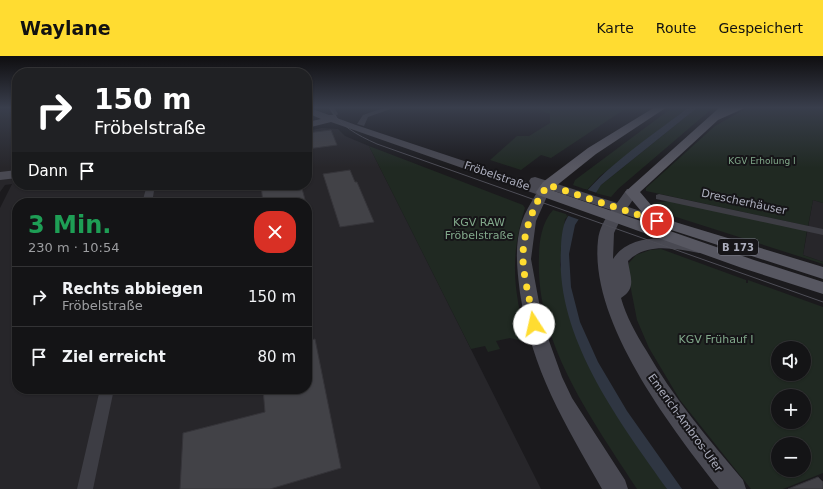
<!DOCTYPE html>
<html lang="de">
<meta charset="utf-8">
<style>
:root{--surface:#141416;--page:#212123;--text:#f1f3f6;--muted:#9d9ea1;--line:#333335;--accent:#ffdc31}
body{margin:0;font-family:"DejaVu Sans",sans-serif;background:var(--page);color:var(--text);height:100vh;display:flex;flex-direction:column;font-size:15px;white-space:nowrap}
*{box-sizing:border-box;margin:0}
p{font-size:13px;color:var(--muted)}
.icon{flex:none;width:22px;height:22px;fill:none;stroke:currentColor;stroke-width:2;stroke-linecap:round;stroke-linejoin:round}
.map{position:relative;flex:1;overflow:hidden}
.panel{position:absolute;left:12px;top:142px;width:300px;height:196px;display:flex;flex-direction:column;background:var(--surface);border-radius:16px;box-shadow:0 1px 3px #0004,0 0 0 1px var(--line)}
.panel>*{flex:none}
.guide{position:absolute;left:12px;top:12px;width:300px;height:122px;border-radius:16px;box-shadow:0 1px 3px #0004,0 0 0 1px var(--line);background:#202124;color:#fff;overflow:hidden}
.tools{position:absolute;left:771px;top:285px;display:grid;gap:8px}
.tools a{display:grid;place-items:center;width:40px;height:40px;border-radius:50%;background:var(--surface);box-shadow:0 1px 3px #0004,0 0 0 1px var(--line);font-size:20px}
.pin{position:absolute;display:grid;place-items:center;width:34px;height:34px;color:#fff;margin:-17px;border:2px solid #fff;border-radius:50%;box-shadow:0 1px 4px #0007}
.me{position:absolute;width:44px;margin:-22px;rotate:350deg;stroke-linejoin:round;filter:drop-shadow(0 0 3px #0008)}
.turn{display:flex;align-items:center;gap:14px;height:84px;padding:0 16px;font-size:18px}
.turn .icon{width:52px;height:52px;stroke-width:2.5}
.turn b{display:block;font-size:28px;line-height:34px}
.then{display:flex;align-items:center;height:38px;padding:0 16px;background:#0003;gap:8px;font-size:15px}
.round{display:grid;place-items:center;flex:none;width:42px;height:42px;border-radius:16px;background:var(--page)}
.head{display:flex;align-items:center;justify-content:space-between;height:68px;padding:0 16px}
h1{font-size:24px;font-weight:800;line-height:30px;color:#1e9e55}
ul{padding:0;list-style:none}
li{display:flex;align-items:center;gap:12px;height:60px;padding:0 16px;border-top:1px solid var(--line)}
li div{flex:1}
li b{display:block;font-size:15px}
li em{font-style:normal}
header{display:flex;align-items:center;gap:24px;box-sizing:border-box;height:56px;padding:0 20px;background:var(--accent);color:#111}
header strong{font-size:19px}
nav{display:flex;gap:22px;margin-inline-start:auto;font-size:14px}
.map>svg:first-child{display:block}
.built{fill:#27262a;fill-rule:evenodd}
.green{fill:#202922;fill-rule:evenodd}
.water{fill:#2f3642}
.pier{fill:#1b1a1d}
.building{fill:#424247;stroke:#353439}
.lines{fill:none;stroke-linecap:round;stroke-linejoin:round}
.minor{fill:#3d3d44;fill-rule:evenodd}
.secondary{fill:#494952;fill-rule:evenodd}
.primary{fill:#575761;fill-rule:evenodd}
.tram{stroke:#4e4e57;stroke-width:1}
.route{stroke:#ffdc31;stroke-width:7;stroke-dasharray:0 12.6}
.labels{text-anchor:middle;dominant-baseline:central;stroke-width:4;stroke-linejoin:round;paint-order:stroke}
.far-park-label{font-size:9px;fill:#82a98b;stroke:#161518}
.shield{fill:#161518;stroke:#7f808c;stroke-width:1}
.shield-label{font-size:10px;font-weight:bold;fill:#acaebd}
.street-label{font-size:11px;fill:#acaebd;stroke:#161518}
.park-label{font-size:11px;fill:#82a98b;stroke:#161518}
</style>
<header>
<strong>Waylane</strong>
<nav><a>Karte</a><a>Route</a><a>Gespeichert</a></nav>
</header>
<div class="map">
<svg width="823" height="433" viewBox="0 0 823 433">
<rect width="100%" height="100%" fill="#1b1a1d"/>
<path class="built" d="M 0,51 L 17,51 L 17,129 L 307,129 L 307,75 L 322,72 L 338,73 L 345,80 L 369,90 L 541,433 L 0,433 L 0,152 L 12,128 L 5,129 L 0,136 ZM 17,147 L 307,147 L 307,333 L 17,333 Z
M 813,144 L 823,147 L 823,206 L 803,199 Z"/>
<path class="green" d="M 532,51 L 628,51 L 551,102 L 541,99 L 521,114 L 490,104 L 517,80 L 529,80 L 550,67 L 550,58 Z
M 673,51 L 689,51 L 600,120 L 587,134 L 573,129 L 575,124 Z
M 698,51 L 714,51 L 618,133 L 611,141 L 595,137 L 601,129 Z
M 748,51 L 823,51 L 823,147 L 813,144 L 808,170 L 646,135 L 646,132 L 715,70 Z
M 369,90 L 523,149 L 525,152 C 509,203 514,236 527,286 L 510,282 L 496,285 L 500,293 L 488,296 L 485,290 L 471,293 Z
M 669,145 L 807,174 L 803,199 L 823,206 L 823,208 L 673,160 L 653,147 Z
M 553,154 L 569,159 L 565,163 L 560,209 L 586,305 L 613,353 L 667,433 L 637,433 C 592,363 535,287 539,200 C 539,185 542,166 553,154 Z
M 661,193 L 746,224 L 746,227 L 748,227 L 748,224 L 823,251 L 823,417 L 783,433 L 751,433 L 680,344 L 649,292 L 637,264 L 628,218 L 629,207 L 636,199 L 650,194 ZM 778,292 L 804,292 L 804,318 L 778,318 ZM 778,340 L 804,340 L 804,366 L 778,366 ZM 778,388 L 804,388 L 804,414 L 778,414 Z"/>
<path class="water" d="M 689,51 L 698,51 L 601,129 L 575,169 L 569,198 L 571,231 L 580,266 L 598,306 L 627,355 L 682,433 L 667,433 C 619,365 555,281 561,194 C 561,185 562,170 567,162 C 594,116 647,84 689,51 Z"/>
<path class="pier" d="M 585,133 L 597,137 L 580,164 L 566,159 Z"/>
<path class="building" d="M 331,74 L 337,89 L 307,93 L 307,77 Z
M 350,114 L 355,126 L 357,126 L 374,166 L 340,171 L 323,118 Z
M 261,129 L 301,129 L 306,147 L 263,147 Z
M 315,283 L 341,412 L 270,433 L 180,433 L 183,377 L 265,356 L 263,333 L 307,333 L 307,285 Z
M 818,421 L 823,426 L 823,433 L 788,433 Z"/>
<g class="lines">
<path class="minor" d="M 328,51 L 334,51 L 338,58 L 337,59 L 333,59 Z
M 386,51 L 396,51 L 368,61 L 364,70 L 357,68 L 363,59 Z
M 77,129 L 103,129 C 98,133 82,133 77,129 Z
M 147,129 L 155,129 L 152,147 L 142,147 Z
M 659,138 L 823,173 L 823,179 L 656,143 L 656,139 Z
M 100,333 L 114,333 L 93,433 L 77,433 Z"/>
<path class="secondary" d="M 307,51 L 329,59 L 336,59 L 337,62 L 356,69 L 530,127 L 529,125 L 531,122 L 535,121 L 617,147 L 627,133 L 637,133 L 638,136 L 628,151 L 675,166 L 677,169 L 675,172 L 670,173 L 623,158 L 614,177 L 613,203 C 631,175 677,181 704,189 L 707,192 L 704,195 L 699,197 C 675,193 647,186 628,205 C 630,221 637,232 621,242 C 626,260 636,278 646,294 C 673,341 708,383 743,424 L 746,433 L 719,433 C 671,371 589,266 598,184 C 599,173 605,163 611,154 L 548,133 L 549,136 L 536,165 L 531,203 L 543,268 L 562,321 L 572,342 L 625,424 L 628,433 L 602,433 C 564,366 532,315 520,237 C 517,212 514,190 522,165 C 525,156 531,147 536,138 L 331,66 L 307,72 L 307,66 L 321,63 L 307,57 Z
M 17,114 L 17,122 L 0,124 L 0,116 Z"/>
<path class="primary" d="M 655,51 L 667,51 L 596,98 L 551,134 L 754,204 L 823,226 L 823,238 L 742,212 L 538,139 L 536,136 L 543,126 L 588,92 Z
M 720,51 L 747,51 L 718,64 L 640,136 L 651,149 L 675,166 L 823,211 L 823,223 L 665,172 L 641,155 L 625,136 Z"/>
<path class="tram" d="M 329,51 C 340,70 357,79 377,88 L 823,246"/>
</g>
<linearGradient id="sky" x2="0" y2="1"><stop stop-color="#0f0e10"/><stop offset="0.46" stop-color="#393e4c"/><stop offset="1" stop-color="#393e4c" stop-opacity="0"/></linearGradient>
<rect width="823" height="112" fill="url(#sky)"/>
<g class="lines">
<path class="route" d="M 534,268 C 531,247 524,225 523,204 C 522,180 533,148 548,129 L 657,165"/>
</g>
<g class="labels">
<g class="far-park-label">
<text x="762" y="105">KGV Erholung I</text>
</g>
<rect class="shield" x="718" y="183" width="40" height="16" rx="3"/>
<g class="shield-label">
<text x="738" y="191">B 173</text>
</g>
<g class="street-label">
<text transform="translate(497 120) rotate(19)">Fröbelstraße</text>
<text transform="translate(744 146) rotate(12)">Drescherhäuser</text>
<text transform="translate(685 367) rotate(54)">Emerich-Ambros-Ufer</text>
</g>
<g class="park-label">
<text x="479" y="166">KGV RAW<tspan x="479" dy="13">Fröbelstraße</tspan></text>
<text x="716" y="283">KGV Frühauf I</text>
</g>
</g>
</svg>
<div class="tools">
<a><svg class="icon" aria-label="sound" viewBox="0 0 24 24"><path d="M4 9h4l5-4v14l-5-4H4zM17 9q2 3 0 6"/></svg></a>
<a>+</a>
<a>−</a>
</div>
<div class="pin" style="left:657px;top:165px;background:#d93025"><svg class="icon" aria-label="arrive" viewBox="0 0 24 24"><path d="M6 21V4h12l-3 4 3 4H6"/></svg></div>
<svg class="me" style="left:534px;top:268px" viewBox="-20 -20 40 40"><circle r="19" fill="#fff"/><path d="M0-13L10 11 0 6-10 11z" fill="#ffdc31"/></svg>
<div class="guide">
<div class="turn"><svg class="icon" aria-label="right" viewBox="0 0 24 24"><path d="M7 20v-9h11M14 6l5 5-5 5"/></svg><div><b>150 m</b>Fröbelstraße</div></div>
<div class="then">Dann<svg class="icon" aria-label="arrive" viewBox="0 0 24 24"><path d="M6 21V4h12l-3 4 3 4H6"/></svg></div>
</div>
<section class="panel">
<div class="head"><div><h1>3 Min.</h1><p>230 m · 10:54</p></div><a class="round" style="background:#d93025;color:#fff"><svg class="icon" aria-label="close" viewBox="0 0 24 24"><path d="M6 6l12 12M18 6L6 18"/></svg></a></div>
<ul>
<li><svg class="icon" aria-label="right" viewBox="0 0 24 24"><path d="M7 20v-9h11M14 6l5 5-5 5"/></svg><div><b>Rechts abbiegen</b><p>Fröbelstraße</p></div><em>150 m</em></li>
<li><svg class="icon" aria-label="arrive" viewBox="0 0 24 24"><path d="M6 21V4h12l-3 4 3 4H6"/></svg><div><b>Ziel erreicht</b></div><em>80 m</em></li>
</ul>
</section>
</div>
